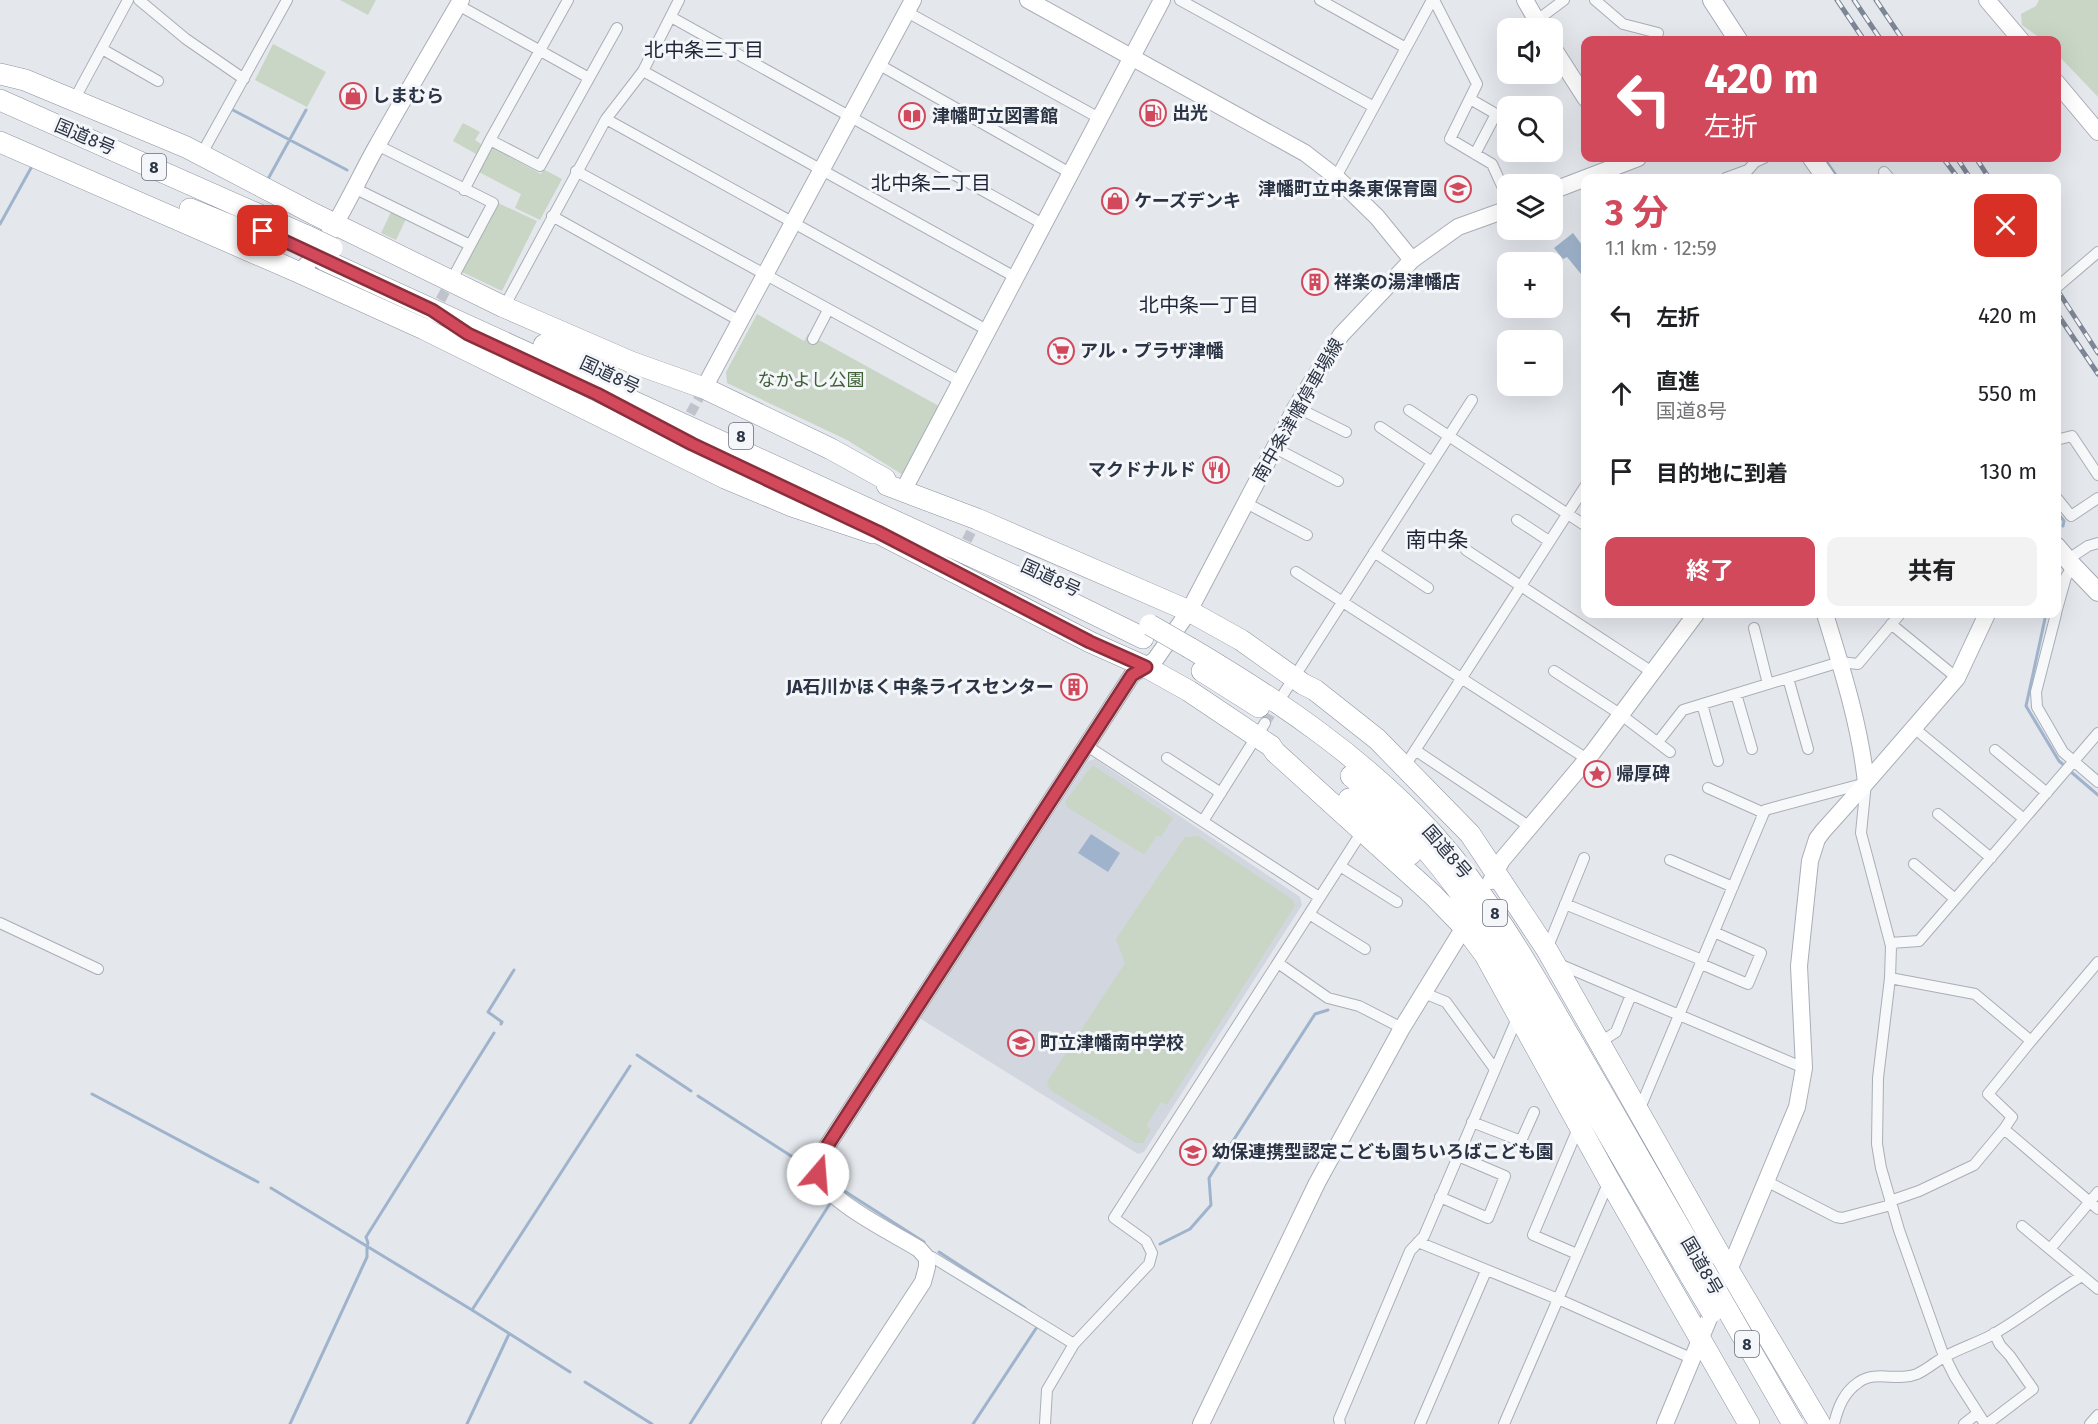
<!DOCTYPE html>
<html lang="ja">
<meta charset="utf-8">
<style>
:root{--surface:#fff;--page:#f2f2f2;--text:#202124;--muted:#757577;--accent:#d1495b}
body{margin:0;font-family:"Fira Sans","Noto Sans JP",sans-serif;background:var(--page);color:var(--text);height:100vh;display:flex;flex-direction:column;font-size:22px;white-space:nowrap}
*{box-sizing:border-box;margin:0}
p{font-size:20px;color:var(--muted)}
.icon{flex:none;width:33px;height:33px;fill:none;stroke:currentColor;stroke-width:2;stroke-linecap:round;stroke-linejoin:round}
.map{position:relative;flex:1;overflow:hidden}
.details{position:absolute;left:1581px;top:174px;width:480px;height:444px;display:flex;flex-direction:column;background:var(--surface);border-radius:12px;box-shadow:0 6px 24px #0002}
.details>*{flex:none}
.top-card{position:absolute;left:1581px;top:36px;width:480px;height:126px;border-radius:12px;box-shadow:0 6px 24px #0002;background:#d1495b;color:#fff;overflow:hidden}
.controls{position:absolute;left:1497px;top:18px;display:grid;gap:12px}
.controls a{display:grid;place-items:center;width:66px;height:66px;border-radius:12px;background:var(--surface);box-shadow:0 6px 24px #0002;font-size:30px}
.pin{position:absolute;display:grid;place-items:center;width:51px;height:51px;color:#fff;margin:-26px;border-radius:12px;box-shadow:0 3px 9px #0006}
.me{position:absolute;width:66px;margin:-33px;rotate:18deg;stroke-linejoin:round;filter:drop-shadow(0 0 4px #0008)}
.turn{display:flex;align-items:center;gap:21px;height:126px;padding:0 24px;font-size:27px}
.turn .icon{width:78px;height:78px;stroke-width:2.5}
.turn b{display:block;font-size:42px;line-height:51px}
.round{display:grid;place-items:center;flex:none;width:63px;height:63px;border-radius:12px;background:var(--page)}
.head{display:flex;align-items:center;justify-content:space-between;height:102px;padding:0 24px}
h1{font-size:36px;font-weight:700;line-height:45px;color:var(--accent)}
.action{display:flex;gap:12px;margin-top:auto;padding:12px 24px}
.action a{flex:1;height:69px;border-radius:12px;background:var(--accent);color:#fff;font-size:24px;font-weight:700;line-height:69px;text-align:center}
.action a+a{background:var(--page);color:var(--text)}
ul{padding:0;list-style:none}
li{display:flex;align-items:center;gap:18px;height:78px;padding:0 24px}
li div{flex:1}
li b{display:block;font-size:22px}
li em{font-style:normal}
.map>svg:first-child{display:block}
.built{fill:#d2d6de}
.green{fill:#c9d6c5}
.water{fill:#9fb4cc}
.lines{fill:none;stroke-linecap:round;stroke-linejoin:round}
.stream{stroke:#9fb4cc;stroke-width:3}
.street-tunnel{stroke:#bfc3cb;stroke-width:10;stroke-dasharray:10 5;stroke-linecap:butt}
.street-casing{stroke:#a9aeb7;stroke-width:12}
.secondary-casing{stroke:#a9aeb7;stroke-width:18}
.primary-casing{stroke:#a3abb8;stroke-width:20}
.highway-casing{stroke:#8b94a3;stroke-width:22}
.street{stroke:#f7f8fa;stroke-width:10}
.secondary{stroke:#fff;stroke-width:16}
.primary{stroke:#fff;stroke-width:18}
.highway{stroke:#fff;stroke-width:21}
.rail-casing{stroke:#7d8696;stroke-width:5}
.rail{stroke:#f4f6f9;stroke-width:3;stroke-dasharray:9;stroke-linecap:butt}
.highway-bridge-casing{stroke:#8b94a3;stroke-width:22;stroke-linecap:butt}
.highway-bridge{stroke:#fff;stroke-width:21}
.route-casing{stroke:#882f3b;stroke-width:15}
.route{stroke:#d1495b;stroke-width:10}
.labels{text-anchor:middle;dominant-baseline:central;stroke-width:6;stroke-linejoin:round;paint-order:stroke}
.shield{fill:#f4f6f9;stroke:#676e7b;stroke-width:1.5}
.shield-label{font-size:16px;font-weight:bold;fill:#2b3445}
.poi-label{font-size:18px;font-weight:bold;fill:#2b3445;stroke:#f4f6f9;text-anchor:start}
.street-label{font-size:18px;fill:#2b3445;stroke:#f4f6f9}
.park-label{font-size:18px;fill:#3f6138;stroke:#f4f6f9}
.neighbourhood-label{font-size:20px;fill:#1d2536;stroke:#f4f6f9}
.quarter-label{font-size:21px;fill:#1d2536;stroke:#f4f6f9}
</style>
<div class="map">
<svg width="2098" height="1424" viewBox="0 0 2098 1424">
<rect width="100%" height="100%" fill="#e4e7ec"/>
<path class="built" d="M 1095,759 L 1300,897 L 1302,905 L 1144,1152 L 1138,1154 L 921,1019 L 920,1014 L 1088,761 Z"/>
<path class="green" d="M 340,0 L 376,0 L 368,15 Z
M 2039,0 L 2098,0 L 2098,97 L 2057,54 L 2056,40 L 2043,40 L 2022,25 L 2021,14 L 2036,6 Z
M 273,44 L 326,72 L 307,107 L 255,80 Z
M 463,123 L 480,132 L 475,140 L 481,144 L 476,154 L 453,141 Z
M 495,149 L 541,174 L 543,169 L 562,179 L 540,220 L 515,208 L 521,194 L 477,171 L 488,150 Z
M 498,203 L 537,221 L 502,291 L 462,272 Z
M 391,212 L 406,219 L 396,240 L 381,233 Z
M 757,314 L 804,341 L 808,334 L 939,406 L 903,475 L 847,440 L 727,383 L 726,372 Z
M 1094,766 L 1173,818 L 1161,837 L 1157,835 L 1145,853 L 1143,854 L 1067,807 L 1065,802 L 1091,767 Z
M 1198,836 L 1293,900 L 1295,906 L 1167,1105 L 1161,1102 L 1146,1126 L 1151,1130 L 1143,1143 L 1136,1143 L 1050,1090 L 1047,1082 L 1125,963 L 1116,939 L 1185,837 Z"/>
<path class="water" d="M 1573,233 L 1585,249 L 1585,270 L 1581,274 L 1567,257 L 1563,259 L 1554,248 Z
M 1091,834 L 1120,853 L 1108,872 L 1078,853 Z"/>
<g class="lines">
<path class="stream" d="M 231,109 L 347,170
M 1824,158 L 1838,178
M 268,179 L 306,110
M 0,224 L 31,168
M 2056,511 L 2064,521 L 2063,526
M 2046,614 L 2026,706 L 2059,761 L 2065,766
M 2070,771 L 2098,795
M 501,1024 L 502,1022 L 488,1012 L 514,970
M 637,1055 L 691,1091
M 92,1094 L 258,1182
M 698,1096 L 802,1163
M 835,1185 L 924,1242
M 271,1188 L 472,1310 L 570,1372
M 1160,1244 L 1190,1229 L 1211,1205 L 1209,1178 L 1315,1014 L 1328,1010
M 939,1252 L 1025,1308
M 472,1310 L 630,1066
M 585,1382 L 652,1424
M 290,1424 L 367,1257 L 367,1246 L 368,1243 L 366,1237 L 494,1033
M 467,1424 L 509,1334
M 690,1424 L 831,1202
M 973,1424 L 1037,1327"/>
<path class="street-tunnel" d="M 433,313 L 446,290
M 676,440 L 700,396
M 960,554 L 971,532
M 1265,723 L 1280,700"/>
<defs>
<path id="street" d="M 139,0 L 186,39 L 244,79
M 568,0 L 490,140 L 540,166 L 617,28
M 1180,0 L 1374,107
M 1320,0 L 1406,48
M 1434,0 L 1477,84 L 1450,139 L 1492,164 L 1508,199
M 1595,0 L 1623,24 L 1658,33
M 458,5 L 589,78
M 907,12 L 1099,118
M 671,17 L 1043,224
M 1536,21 L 1564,0
M 102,49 L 158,81
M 878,64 L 1070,173
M 643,71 L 1015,277
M 1470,99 L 1496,114 L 1475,154
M 74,100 L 128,0
M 606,119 L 987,330
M 377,145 L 493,203 L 450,283
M 201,155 L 287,0
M 576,171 L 960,381
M 1884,172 L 1889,178
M 1336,177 L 1432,0
M 1726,178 L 1748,170 L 1755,162 L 1764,158
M 354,188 L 470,245
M 464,190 L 490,140
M 552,216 L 740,321
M 2056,288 L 2098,252
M 504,307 L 606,119 L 643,71 L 679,0
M 813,339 L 828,310
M 1296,407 L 1346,432
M 1409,410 L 1586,526
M 1380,427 L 1432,462
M 2056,440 L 2072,436 L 2098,475
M 1275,448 L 1338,481
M 2056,497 L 2071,516 L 2098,498
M 1246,503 L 1307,535
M 1517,520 L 1549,541
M 1466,550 L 1652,672
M 1374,552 L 1428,588
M 2067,560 L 2088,546 L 2098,543
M 1296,572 L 1587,759
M 2056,613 L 2066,577 L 2073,566
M 2056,614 L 2036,692 L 2037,707 L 2063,752 L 2098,782
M 1891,624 L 1957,678
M 1754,628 L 1768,684
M 1554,671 L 1620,714 L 1670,752
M 1788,678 L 1808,749
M 1284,693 L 1472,400
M 1736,694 L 1752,749
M 1702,704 L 1718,761
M 1914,728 L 2024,819
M 1658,742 L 1683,710 L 1840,662 L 1858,664 L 1900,614
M 1087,746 L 1319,897
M 1415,750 L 1530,827
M 1995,750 L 2047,793
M 1167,758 L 1221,793
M 1405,766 L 1586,485
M 1708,788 L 1764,813
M 1938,814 L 1991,858
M 1203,821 L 1265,723
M 1670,860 L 1733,887
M 1914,864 L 1955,899
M 1340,866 L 1397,902
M 1565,904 L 1702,960
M 1309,914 L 1365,949
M 0,923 L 98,969
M 1890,943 L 1919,941 L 2098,733
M 1547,949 L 1584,858
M 1278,963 L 1328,998 L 1359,1006 L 1402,1028
M 1559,964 L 1804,1068
M 1701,964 L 1748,984 L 1761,953 L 1714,932
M 1890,978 L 1975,994 L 2031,1041 L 2098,962
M 1424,993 L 1446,1002 L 1494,1068
M 2031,1041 L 1988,1094 L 2012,1117 L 2004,1129 L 2098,1209
M 1599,1043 L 1616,1032 L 1631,995
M 1638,1113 L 1765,810 L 1866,783 L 1861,833 L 1891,946 L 1890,978 L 1878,1078 L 1877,1144 L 1881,1168 L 1899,1230 L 1942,1351 L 1955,1377 L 1985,1424
M 1472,1122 L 1521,1141 L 1534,1112
M 1768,1182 L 1836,1217 L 1842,1218 L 1891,1205
M 1440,1197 L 1488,1218 L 1505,1176 L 1458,1156
M 1890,1201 L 1919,1191 L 1974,1165 L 2004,1129
M 2022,1226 L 2098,1289
M 1418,1242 L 1558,1299 L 1693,1359
M 2050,1249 L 2098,1192
M 1577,1254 L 1533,1235 L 1579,1126
M 927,1258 L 932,1257 L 1074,1344
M 1045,1424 L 1047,1390 L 1074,1344 L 1149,1264 L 1152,1253 L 1146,1241 L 1114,1218 L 1363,830
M 1340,1424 L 1339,1419 L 1410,1251 L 1424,1236 L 1518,1016
M 1420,1424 L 1486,1271
M 1504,1424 L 1610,1179
M 1834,1424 C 1838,1407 1844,1392 1859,1382 C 1876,1370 1898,1382 1917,1374 C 1928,1369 1937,1360 1948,1355 C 1961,1348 1976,1343 1990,1336 C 2021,1319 2051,1294 2082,1276
M 1964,1424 L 1978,1413
M 1987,1424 L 2033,1389 L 2010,1356 L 2000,1345 L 1994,1333
M 2090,1424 L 2098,1415"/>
<path id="secondary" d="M 1028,0 L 1305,153 L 1336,177 L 1377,217 L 1412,260
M 1525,0 L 1541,28
M 1987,0 L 2021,40
M 1552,46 L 1586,99
M 2056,82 L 2098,132
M 1552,191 L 1638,158
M 298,272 C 325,255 360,174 378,144 C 405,96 433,48 461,0
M 704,388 L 913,0
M 903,491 L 1162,0
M 1825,614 C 1842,669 1860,725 1866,783
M 1491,881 L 1502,860 L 1593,752 L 1696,614
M 830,1424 L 923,1282 L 927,1267 L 927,1258 L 919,1249 C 895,1234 829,1202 820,1177 C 817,1171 821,1161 822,1154 L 1132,675 L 1155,660 L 1189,611 L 1296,407 L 1341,335 L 1412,260 L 1458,227 L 1508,209
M 1201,1424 L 1317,1183 L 1402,1028 L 1466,924
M 1665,1424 L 1797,1107 L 1804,1068 L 1799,966 L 1810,861 L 1817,839 L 1823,831 L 1866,783 L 1957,678 L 1987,614"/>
<path id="primary" d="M 1712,0 L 1738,40
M 1812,158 L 1826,178
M 2056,546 L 2073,566 L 2098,592"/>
<path id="highway" d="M 0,74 L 25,80 L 186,147 L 314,214 L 504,307 L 631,362 L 704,388 L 831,449 L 885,479 L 887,485 L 977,519 L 1189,611 L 1241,640 L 1303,684 L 1315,690 L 1377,739 L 1470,834 L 1547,950 L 1729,1271 L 1820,1424
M 0,100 L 307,236
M 0,142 L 298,272 L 424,329 L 725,478 L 792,506 L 873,533 L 878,533 L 1090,642 L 1146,667 L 1189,691 L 1271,746 L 1275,752 L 1433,895 L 1464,927 L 1485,955 L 1609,1180 L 1749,1424
M 190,209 L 244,231 L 283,240
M 324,260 L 1041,588 L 1143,638
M 544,345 L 595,360
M 715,455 L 798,494
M 1190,648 C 1278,700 1364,758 1433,834 C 1486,893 1526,961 1565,1029 C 1611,1107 1655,1186 1701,1264
M 1202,671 L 1259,707
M 1351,776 C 1444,851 1504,955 1563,1057 C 1606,1130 1648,1203 1691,1277
M 1349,799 L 1411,854"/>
</defs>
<use href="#street" class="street-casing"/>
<use href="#secondary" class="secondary-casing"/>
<use href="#primary" class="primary-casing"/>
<use href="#highway" class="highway-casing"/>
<use href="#street" class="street"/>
<use href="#secondary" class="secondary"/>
<use href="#primary" class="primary"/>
<use href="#highway" class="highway"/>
<defs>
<path id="rail" d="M 1837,0 L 1864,40
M 1854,0 L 1881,40
M 1876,0 L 1903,40
M 1943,158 L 1958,178
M 1957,158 L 1970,178
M 1976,158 L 1989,178
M 2056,288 L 2098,353
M 2056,312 L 2098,374"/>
</defs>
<use href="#rail" class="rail-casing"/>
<use href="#rail" class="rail"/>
<defs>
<path id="highway-bridge" d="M 307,236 L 332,248
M 1150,625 L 1190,648
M 1701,1264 L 1793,1424
M 1691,1277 L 1712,1312"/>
</defs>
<use href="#highway-bridge" class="highway-bridge-casing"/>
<use href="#highway-bridge" class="highway-bridge"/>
</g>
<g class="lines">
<defs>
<path id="route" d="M 263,231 L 432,310 L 468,334 L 597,394 L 692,444 L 878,532 L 1090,642 L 1146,667 L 1132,675 L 822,1154 L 818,1174"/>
</defs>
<use href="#route" class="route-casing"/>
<use href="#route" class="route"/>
</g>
<defs>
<symbol id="shop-ring" viewBox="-11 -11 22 22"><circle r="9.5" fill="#f4f6f9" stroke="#d1495b" stroke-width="1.5"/><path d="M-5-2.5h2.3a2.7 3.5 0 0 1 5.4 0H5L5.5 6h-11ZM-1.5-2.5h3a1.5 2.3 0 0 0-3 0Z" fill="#d1495b"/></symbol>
<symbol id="fuel-ring" viewBox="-11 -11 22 22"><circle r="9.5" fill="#f4f6f9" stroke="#d1495b" stroke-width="1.5"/><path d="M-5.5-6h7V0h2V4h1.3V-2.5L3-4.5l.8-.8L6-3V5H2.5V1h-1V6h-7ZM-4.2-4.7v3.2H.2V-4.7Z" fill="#d1495b"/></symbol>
<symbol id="library-ring" viewBox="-11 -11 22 22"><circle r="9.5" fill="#f4f6f9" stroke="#d1495b" stroke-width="1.5"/><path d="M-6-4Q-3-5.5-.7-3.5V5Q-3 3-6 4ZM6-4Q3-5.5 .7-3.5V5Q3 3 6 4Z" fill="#d1495b"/></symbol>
<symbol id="school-ring" viewBox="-11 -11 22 22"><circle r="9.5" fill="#f4f6f9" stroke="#d1495b" stroke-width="1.5"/><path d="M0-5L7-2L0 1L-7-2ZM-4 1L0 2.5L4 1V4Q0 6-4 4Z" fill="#d1495b"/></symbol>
<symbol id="building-ring" viewBox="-11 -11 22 22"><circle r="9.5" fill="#f4f6f9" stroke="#d1495b" stroke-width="1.5"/><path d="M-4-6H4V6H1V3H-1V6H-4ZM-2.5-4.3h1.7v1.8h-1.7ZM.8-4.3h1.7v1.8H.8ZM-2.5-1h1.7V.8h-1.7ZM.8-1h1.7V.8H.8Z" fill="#d1495b"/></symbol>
<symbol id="supermarket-ring" viewBox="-11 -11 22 22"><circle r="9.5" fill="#f4f6f9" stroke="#d1495b" stroke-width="1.5"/><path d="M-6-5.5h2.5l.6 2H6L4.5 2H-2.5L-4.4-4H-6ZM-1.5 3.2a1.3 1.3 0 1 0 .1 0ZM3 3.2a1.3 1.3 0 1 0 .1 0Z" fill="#d1495b"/></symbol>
<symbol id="restaurant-ring" viewBox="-11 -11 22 22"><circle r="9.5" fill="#f4f6f9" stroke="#d1495b" stroke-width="1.5"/><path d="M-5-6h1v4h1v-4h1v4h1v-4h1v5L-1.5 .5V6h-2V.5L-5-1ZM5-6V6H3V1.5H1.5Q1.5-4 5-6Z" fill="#d1495b"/></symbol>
<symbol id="sight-ring" viewBox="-11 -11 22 22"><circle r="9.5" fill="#f4f6f9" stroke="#d1495b" stroke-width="1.5"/><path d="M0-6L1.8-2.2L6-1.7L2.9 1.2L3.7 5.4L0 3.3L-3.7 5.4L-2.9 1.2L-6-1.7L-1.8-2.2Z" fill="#d1495b"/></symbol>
</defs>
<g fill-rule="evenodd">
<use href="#shop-ring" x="338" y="81" width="30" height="30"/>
<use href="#fuel-ring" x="1138" y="98" width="30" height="30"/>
<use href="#library-ring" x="897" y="101" width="30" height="30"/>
<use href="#school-ring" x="1443" y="174" width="30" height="30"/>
<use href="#shop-ring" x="1100" y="186" width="30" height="30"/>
<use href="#building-ring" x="1300" y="267" width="30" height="30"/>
<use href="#supermarket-ring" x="1046" y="336" width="30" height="30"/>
<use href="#restaurant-ring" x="1201" y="455" width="30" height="30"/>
<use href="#building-ring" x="1059" y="672" width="30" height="30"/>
<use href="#sight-ring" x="1582" y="759" width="30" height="30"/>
<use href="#school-ring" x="1006" y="1028" width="30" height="30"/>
<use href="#school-ring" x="1178" y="1137" width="30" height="30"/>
</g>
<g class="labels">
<g class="shield">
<rect x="142" y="154" width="24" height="26" rx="4.5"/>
<rect x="729" y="423" width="24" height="26" rx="4.5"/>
<rect x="1483" y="900" width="24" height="26" rx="4.5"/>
<rect x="1735" y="1331" width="24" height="26" rx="4.5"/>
</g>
<g class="shield-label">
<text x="154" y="167">8</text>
<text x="741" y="436">8</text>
<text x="1495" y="913">8</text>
<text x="1747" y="1344">8</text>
</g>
<g class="poi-label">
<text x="372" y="96">しまむら</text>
<text x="1172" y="113">出光</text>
<text x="932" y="116">津幡町立図書館</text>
<text x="1438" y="189" text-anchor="end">津幡町立中条東保育園</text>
<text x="1134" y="201">ケーズデンキ</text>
<text x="1334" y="282">祥楽の湯津幡店</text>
<text x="1080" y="351">アル・プラザ津幡</text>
<text x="1196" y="470" text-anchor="end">マクドナルド</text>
<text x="1054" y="687" text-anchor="end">JA石川かほく中条ライスセンター</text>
<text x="1616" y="774">帰厚碑</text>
<text x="1040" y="1043">町立津幡南中学校</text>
<text x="1212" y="1152">幼保連携型認定こども園ちいろばこども園</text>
</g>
<g class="street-label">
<text transform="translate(85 137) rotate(23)">国道8号</text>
<text transform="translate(610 375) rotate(25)">国道8号</text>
<text transform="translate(1298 410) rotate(-60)">南中条津幡停車場線</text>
<text transform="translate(1051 578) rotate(25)">国道8号</text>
<text transform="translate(1447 852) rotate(49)">国道8号</text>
<text transform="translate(1702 1266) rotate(60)">国道8号</text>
</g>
<g class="park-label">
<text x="811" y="380">なかよし公園</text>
</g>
<g class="neighbourhood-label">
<text x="704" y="50">北中条三丁目</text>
<text x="931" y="183">北中条二丁目</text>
<text x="1199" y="305">北中条一丁目</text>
</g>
<g class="quarter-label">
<text x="1437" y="540">南中条</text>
</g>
</g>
</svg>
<div class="controls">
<a><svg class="icon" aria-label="sound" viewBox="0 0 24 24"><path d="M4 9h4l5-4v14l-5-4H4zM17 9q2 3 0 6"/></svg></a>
<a><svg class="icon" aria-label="search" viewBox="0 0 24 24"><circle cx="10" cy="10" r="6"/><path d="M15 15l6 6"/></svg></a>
<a><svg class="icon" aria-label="layers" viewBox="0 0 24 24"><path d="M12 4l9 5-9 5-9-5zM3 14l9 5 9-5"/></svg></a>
<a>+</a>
<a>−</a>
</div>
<div class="pin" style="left:263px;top:231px;background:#d93025"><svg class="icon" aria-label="arrive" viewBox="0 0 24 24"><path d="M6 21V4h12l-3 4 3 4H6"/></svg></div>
<svg class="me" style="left:818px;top:1174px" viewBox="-20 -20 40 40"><circle r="19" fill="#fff"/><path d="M0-13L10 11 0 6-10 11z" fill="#d1495b"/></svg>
<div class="top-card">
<div class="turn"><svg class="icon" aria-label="left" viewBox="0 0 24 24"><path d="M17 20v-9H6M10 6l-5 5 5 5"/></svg><div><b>420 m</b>左折</div></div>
</div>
<section class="details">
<div class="head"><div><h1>3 分</h1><p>1.1 km · 12:59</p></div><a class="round" style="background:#d93025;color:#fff"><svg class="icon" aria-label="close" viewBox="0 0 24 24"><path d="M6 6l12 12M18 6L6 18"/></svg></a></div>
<ul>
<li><svg class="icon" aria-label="left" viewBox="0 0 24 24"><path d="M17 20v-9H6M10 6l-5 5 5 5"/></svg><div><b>左折</b></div><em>420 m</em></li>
<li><svg class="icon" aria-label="ahead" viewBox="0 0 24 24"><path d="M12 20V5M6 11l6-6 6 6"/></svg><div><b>直進</b><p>国道8号</p></div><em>550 m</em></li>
<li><svg class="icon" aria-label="arrive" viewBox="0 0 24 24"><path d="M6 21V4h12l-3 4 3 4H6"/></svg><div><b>目的地に到着</b></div><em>130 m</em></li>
</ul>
<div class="action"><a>終了</a><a>共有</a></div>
</section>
</div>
